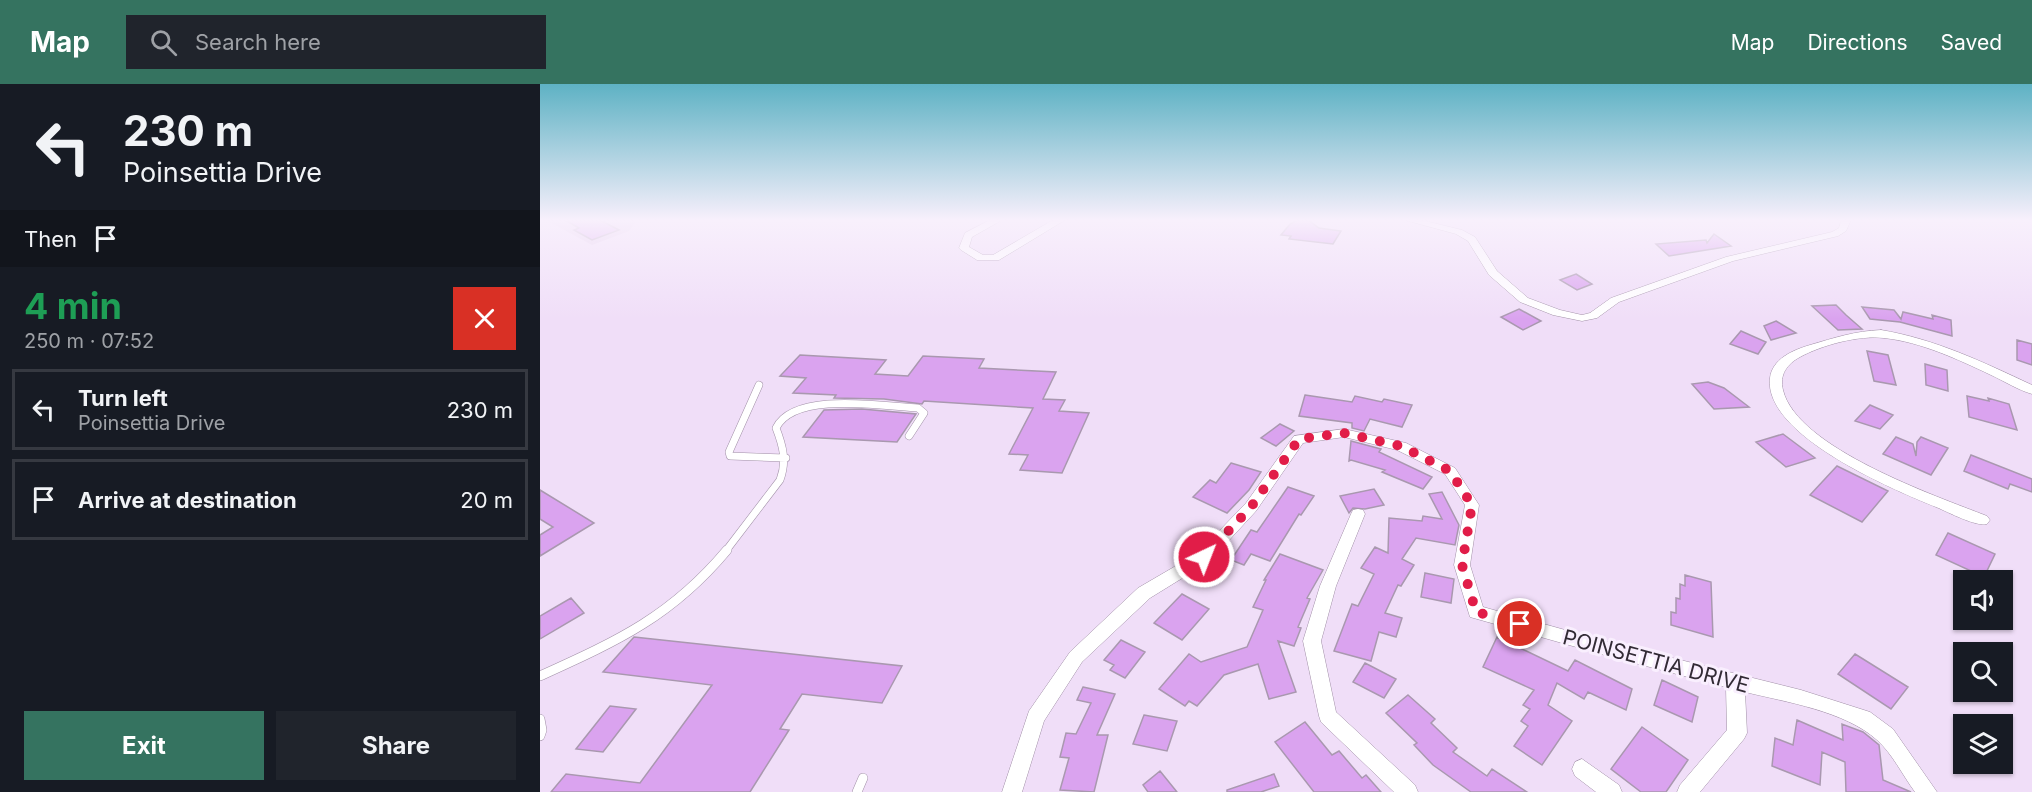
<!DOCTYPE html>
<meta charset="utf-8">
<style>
:root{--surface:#171b24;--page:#20242c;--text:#f1f3f6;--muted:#9ea1a6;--line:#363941;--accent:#357360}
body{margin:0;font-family:Inter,sans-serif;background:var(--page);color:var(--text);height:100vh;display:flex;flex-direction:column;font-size:22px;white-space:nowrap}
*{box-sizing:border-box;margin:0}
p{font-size:20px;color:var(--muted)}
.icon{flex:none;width:33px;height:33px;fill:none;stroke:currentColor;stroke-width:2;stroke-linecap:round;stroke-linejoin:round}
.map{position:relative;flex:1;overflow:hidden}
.drawer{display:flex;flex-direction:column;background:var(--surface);width:540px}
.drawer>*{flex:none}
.guide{background:#171b24;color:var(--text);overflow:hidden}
.fabs{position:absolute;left:1413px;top:486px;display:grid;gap:12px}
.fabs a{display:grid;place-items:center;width:60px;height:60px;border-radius:0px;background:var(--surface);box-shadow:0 2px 4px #0004;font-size:30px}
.pin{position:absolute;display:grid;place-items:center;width:51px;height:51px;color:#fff;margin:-26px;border:3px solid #fff;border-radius:50%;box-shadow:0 2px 6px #0007}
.me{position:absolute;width:66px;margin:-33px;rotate:43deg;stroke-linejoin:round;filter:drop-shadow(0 0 4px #0008)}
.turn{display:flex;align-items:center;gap:21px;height:126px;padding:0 24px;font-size:27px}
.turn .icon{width:78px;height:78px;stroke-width:2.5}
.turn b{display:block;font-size:42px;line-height:51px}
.then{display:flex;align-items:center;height:57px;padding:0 24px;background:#0003;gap:12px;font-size:22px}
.round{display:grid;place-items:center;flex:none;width:63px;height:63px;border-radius:0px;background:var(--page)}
.overview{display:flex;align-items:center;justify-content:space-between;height:102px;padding:0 24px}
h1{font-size:36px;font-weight:700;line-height:45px;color:#1e9e55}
.cta{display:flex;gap:12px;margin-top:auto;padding:12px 24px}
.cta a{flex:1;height:69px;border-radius:0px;background:var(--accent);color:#fff;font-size:24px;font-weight:700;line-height:69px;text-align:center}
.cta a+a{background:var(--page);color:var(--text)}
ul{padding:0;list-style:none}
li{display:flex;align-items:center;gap:18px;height:81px;margin:0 12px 9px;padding:0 12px;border:3px solid var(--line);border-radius:0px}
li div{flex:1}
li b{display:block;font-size:22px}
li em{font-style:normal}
header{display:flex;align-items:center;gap:36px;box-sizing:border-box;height:84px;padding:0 30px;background:var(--accent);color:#fff}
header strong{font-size:28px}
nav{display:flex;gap:33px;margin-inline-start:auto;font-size:21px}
.search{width:420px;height:54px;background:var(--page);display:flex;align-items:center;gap:15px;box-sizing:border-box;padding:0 21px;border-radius:0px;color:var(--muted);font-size:22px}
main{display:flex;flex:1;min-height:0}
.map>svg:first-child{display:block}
.built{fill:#e3cdeb}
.building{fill:#daa3ef;stroke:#a998af;stroke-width:1.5}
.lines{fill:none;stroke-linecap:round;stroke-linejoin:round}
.lane-far1-casing{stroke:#a190a7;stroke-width:8}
.lane-casing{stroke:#a190a7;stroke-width:10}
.street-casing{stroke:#a190a7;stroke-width:1}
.lane-far1{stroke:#fff;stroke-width:7}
.lane{stroke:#fff;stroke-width:9}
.street{fill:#fff;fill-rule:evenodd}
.route{stroke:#e11d48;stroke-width:10;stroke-dasharray:0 18}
.labels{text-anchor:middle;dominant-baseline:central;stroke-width:6;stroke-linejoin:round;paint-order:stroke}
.near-street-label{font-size:21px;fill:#322b35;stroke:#f9effe}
</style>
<header>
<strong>Map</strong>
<div class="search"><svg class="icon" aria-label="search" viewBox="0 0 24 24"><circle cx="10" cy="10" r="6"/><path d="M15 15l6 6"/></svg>Search here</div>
<nav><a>Map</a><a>Directions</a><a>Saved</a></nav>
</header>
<main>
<section class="drawer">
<div class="guide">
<div class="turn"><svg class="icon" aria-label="left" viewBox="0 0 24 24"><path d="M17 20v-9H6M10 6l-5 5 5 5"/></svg><div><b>230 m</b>Poinsettia Drive</div></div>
<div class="then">Then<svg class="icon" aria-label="arrive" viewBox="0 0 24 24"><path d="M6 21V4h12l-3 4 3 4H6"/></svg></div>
</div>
<div class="overview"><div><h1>4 min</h1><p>250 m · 07:52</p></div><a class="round" style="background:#d93025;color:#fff"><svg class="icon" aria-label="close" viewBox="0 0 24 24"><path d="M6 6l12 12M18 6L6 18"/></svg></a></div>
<ul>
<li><svg class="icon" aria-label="left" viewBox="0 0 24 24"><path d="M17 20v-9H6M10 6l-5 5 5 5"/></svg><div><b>Turn left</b><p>Poinsettia Drive</p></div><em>230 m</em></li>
<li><svg class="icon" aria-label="arrive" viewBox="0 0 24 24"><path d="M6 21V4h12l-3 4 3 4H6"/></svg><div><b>Arrive at destination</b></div><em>20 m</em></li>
</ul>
<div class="cta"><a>Exit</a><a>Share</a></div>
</section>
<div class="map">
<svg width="1492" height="708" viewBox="0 0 1492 708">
<rect width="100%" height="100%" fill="#f0def8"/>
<path class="built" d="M 6,136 L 92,136 L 95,138 L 89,147 L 52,161 Z"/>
<path class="building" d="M 25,136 L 60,136 L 79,146 L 52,156 L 34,146 L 39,144 Z
M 758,136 L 768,136 L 779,144 L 801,147 L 793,160 L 749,155 L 751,152 L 741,151 L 750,140 Z
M 1174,150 L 1191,162 L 1129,172 L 1116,160 L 1166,156 L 1167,159 Z
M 1036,190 L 1052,200 L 1037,206 L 1020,196 Z
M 1296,221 L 1306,231 L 1322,245 L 1298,246 L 1272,222 Z
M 1322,223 L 1354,226 L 1361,235 L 1363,228 L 1393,235 L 1392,231 L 1411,236 L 1412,252 L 1360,238 L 1330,235 Z
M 979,225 L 1001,237 L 983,246 L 961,233 Z
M 1236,237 L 1256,249 L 1231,256 L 1224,242 Z
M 1201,247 L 1226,258 L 1218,270 L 1190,260 Z
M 1477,256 L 1492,260 L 1492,281 L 1477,276 Z
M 1327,267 L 1348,271 L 1356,301 L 1334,297 Z
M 260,271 L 346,276 L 335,290 L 368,292 L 383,272 L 444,275 L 439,284 L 516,288 L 503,315 L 525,316 L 519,327 L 549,329 L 522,389 L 480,386 L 488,371 L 469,370 L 493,324 L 384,317 L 382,320 L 344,315 L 294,314 L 296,311 L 253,309 L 266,294 L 240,292 Z
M 1385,280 L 1407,286 L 1408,307 L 1386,301 Z
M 1168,298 L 1184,304 L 1209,323 L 1174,325 L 1152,300 Z
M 765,311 L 812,318 L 815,312 L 842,318 L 844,315 L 872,321 L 862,343 L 830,335 L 824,347 L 812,344 L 812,339 L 759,332 Z
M 1427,312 L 1449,317 L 1448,314 L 1469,320 L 1477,346 L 1429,333 Z
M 1330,321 L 1353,331 L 1340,345 L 1315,337 Z
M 322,325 L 376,330 L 357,358 L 263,353 L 284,326 Z
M 740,340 L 754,347 L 736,362 L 721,354 Z
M 1243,350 L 1275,374 L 1246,383 L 1216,358 Z
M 1356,353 L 1373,360 L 1376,372 L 1377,358 L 1381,353 L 1408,364 L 1391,391 L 1343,370 Z
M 811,357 L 841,365 L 839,368 L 892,393 L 883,405 L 842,388 L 845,386 L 811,376 L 809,377 Z
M 1431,371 L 1492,395 L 1492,408 L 1470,400 L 1468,405 L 1424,387 Z
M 691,379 L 721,388 L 709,406 L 687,429 L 653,413 L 670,396 L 676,399 Z
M 1297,382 L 1348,407 L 1322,438 L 1270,411 Z
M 748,403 L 774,412 L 761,431 L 759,430 L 730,477 L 711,470 L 704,481 L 691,476 L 711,446 L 717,448 Z
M 834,405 L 844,421 L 825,425 L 813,424 L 809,429 L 800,412 Z
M 0,406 L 54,439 L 0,472 L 0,451 L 13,443 L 0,435 Z
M 902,408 L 919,441 L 915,461 L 876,454 L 862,475 L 874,481 L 861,502 L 858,501 L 845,529 L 862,534 L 856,553 L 839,548 L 831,577 L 794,567 L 812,520 L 818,522 L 834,490 L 821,484 L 835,463 L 848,469 L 849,434 L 882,437 L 883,432 L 902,435 L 889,410 Z
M 1408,449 L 1455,470 L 1444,493 L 1396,471 Z
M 740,470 L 783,486 L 767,514 L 770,515 L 758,543 L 761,544 L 754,562 L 738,557 L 756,608 L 729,615 L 718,580 L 684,591 L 657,622 L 649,617 L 645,622 L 619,605 L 649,570 L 661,578 L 707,563 L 723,526 L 713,523 L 726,496 L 724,496 Z
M 885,489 L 914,495 L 911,519 L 881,513 Z
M 1145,491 L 1171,498 L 1173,553 L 1131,541 L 1131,528 L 1136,529 L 1136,514 L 1140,515 L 1140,500 L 1145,502 Z
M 642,510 L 669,525 L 642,556 L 614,539 Z
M 31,514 L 44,529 L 0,555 L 0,532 Z
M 94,553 L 362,582 L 342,619 L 262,610 L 240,645 L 249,646 L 210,708 L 11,708 L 26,690 L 100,699 L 172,601 L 63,588 Z
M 957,553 L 1028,587 L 1035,576 L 1092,605 L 1086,626 L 1048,608 L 1044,615 L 1017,599 L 1008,621 L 1032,637 L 1002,681 L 974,662 L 988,642 L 981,637 L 990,625 L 983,621 L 994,606 L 943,583 Z
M 581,556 L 605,568 L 585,594 L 570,586 L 574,581 L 564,576 Z
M 1315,570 L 1368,603 L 1351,625 L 1298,590 Z
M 825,579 L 856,595 L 844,614 L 813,598 Z
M 1122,596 L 1158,613 L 1152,638 L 1114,621 Z
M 543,603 L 575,610 L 557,651 L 568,651 L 554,708 L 520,706 L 529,674 L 520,673 L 526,649 L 536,650 L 551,619 L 537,616 Z
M 868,611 L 895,635 L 891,639 L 917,664 L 913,668 L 947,692 L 952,685 L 987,708 L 931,708 L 893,681 L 874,661 L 877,659 L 846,629 Z
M 70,622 L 96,625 L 63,668 L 36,665 Z
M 604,631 L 637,637 L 627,667 L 593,660 Z
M 1257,636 L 1303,656 L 1302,640 L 1323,648 L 1339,661 L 1343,696 L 1371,708 L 1306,708 L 1305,678 L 1282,668 L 1280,701 L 1232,682 L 1235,654 L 1253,661 Z
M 765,638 L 792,671 L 799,667 L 822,694 L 826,691 L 841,708 L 774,708 L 735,658 Z
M 1102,643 L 1148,676 L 1126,708 L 1101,708 L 1071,685 Z
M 620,687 L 637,708 L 608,708 L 603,701 Z
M 734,690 L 739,702 L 721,708 L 687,708 L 687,706 Z"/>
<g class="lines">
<defs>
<path id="lane-far1" d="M 219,301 L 189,368 L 190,372 L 246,374
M 185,468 L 240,396 C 247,377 243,362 236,344 C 254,307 343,322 378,324 L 384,329 L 369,352"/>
<path id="lane" d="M 0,592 C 77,557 131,533 187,466
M 0,635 L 2,646 L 0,652
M 317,708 L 323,694"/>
<path id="street" d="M 450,136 L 462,136 L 432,153 L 429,163 L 443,171 L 453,171 L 513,136 L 525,136 L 459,176 L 437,176 L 421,166 L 419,164 L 425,149 Z
M 865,136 L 881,136 L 922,146 L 935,153 L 957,187 L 988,214 L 1020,226 L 1042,231 L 1050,229 L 1071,214 L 1186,173 L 1292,148 L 1299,144 L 1301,136 L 1311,136 L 1306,147 L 1298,152 L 1193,177 L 1079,218 L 1057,234 L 1042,237 L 1013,231 L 980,218 L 949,191 L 928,157 L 916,150 Z
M 1341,246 C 1395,255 1443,278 1492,301 L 1492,310 C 1478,306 1464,297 1451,291 C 1417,275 1381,258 1344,254 C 1319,251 1282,261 1260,273 C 1247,280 1239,291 1243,306 C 1257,364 1396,412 1447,432 L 1450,436 L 1447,440 C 1436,443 1408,428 1396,423 C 1354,406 1223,351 1230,294 C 1232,275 1253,266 1270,261 C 1294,254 1315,247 1341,246 Z
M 804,345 L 866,359 L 915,384 L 939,421 L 930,481 L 943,523 L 1068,558 L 1261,606 L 1330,628 L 1353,645 L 1397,708 L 1375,708 C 1363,692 1352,669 1337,656 C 1305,627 1246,618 1205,608 L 1207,649 L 1204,655 L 1160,708 L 1137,708 L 1140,701 L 1187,646 L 1186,603 L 1068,572 L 930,533 L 914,481 L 925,421 L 905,390 L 857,366 L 804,353 L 763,359 L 716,427 L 670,477 L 610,514 L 542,578 L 504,637 L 482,708 L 462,708 L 489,627 L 530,568 L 598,504 L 658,469 L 706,419 L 754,352 Z
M 818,425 L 823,426 L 825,430 L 796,502 L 781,557 L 796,628 L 875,701 L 878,708 L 854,708 L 781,638 L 779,632 L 763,557 L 780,502 L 811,430 L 813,426 Z
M 1042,675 L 1079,701 L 1082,708 L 1056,708 L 1035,692 L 1032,685 L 1035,678 Z"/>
</defs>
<use href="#lane-far1" class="lane-far1-casing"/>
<use href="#lane" class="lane-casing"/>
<use href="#street" class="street-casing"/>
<use href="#lane-far1" class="lane-far1"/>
<use href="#lane" class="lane"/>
<use href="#street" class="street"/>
</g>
<linearGradient id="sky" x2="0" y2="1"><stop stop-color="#5eb2c4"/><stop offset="0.58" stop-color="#f8f0fc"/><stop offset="1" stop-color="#f8f0fc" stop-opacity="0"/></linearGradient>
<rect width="1492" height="235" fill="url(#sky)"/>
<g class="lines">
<path class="route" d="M 664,473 L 711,423 L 759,355 L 804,349 L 861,362 L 910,387 L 932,421 L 922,481 L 936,528 L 980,540"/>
</g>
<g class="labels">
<g class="near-street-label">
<text transform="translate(1116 577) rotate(15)">POINSETTIA DRIVE</text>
</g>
</g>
</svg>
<div class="fabs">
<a><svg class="icon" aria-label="sound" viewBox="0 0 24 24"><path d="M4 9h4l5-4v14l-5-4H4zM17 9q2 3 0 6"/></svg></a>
<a><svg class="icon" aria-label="search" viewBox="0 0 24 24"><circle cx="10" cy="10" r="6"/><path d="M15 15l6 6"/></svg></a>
<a><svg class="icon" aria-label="layers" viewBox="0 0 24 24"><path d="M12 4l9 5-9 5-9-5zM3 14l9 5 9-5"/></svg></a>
</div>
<div class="pin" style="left:980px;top:540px;background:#d93025"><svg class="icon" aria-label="arrive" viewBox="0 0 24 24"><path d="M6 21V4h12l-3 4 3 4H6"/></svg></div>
<svg class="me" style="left:664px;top:473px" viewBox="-20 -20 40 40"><circle r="17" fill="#e11d48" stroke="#fff" stroke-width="3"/><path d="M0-11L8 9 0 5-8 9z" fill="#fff"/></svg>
</div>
</main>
